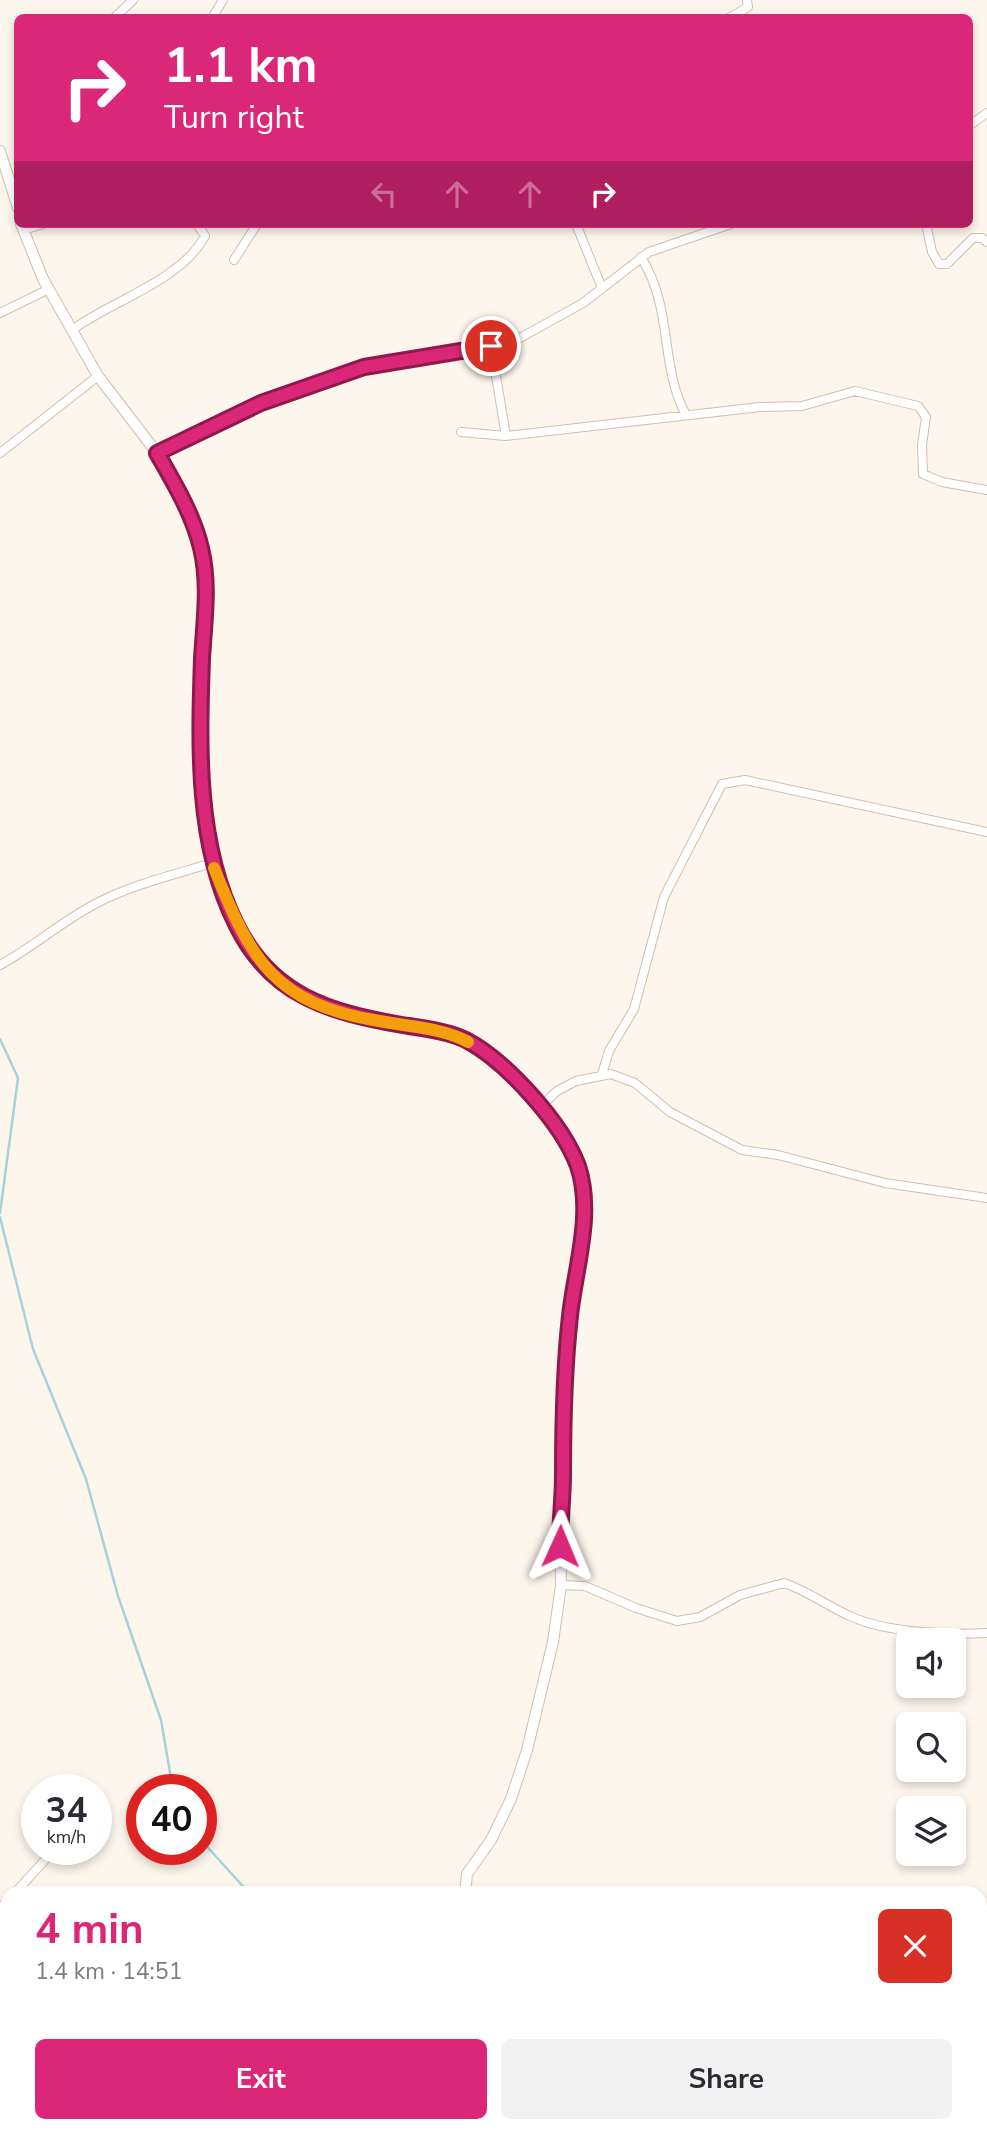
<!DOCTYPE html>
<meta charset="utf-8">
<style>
:root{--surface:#fff;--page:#f2f2f3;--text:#2b2b33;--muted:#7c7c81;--accent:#db2777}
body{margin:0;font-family:"Nunito Sans",sans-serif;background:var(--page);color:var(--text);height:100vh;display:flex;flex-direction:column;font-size:26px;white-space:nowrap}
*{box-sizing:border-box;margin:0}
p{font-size:23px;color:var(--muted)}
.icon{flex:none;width:38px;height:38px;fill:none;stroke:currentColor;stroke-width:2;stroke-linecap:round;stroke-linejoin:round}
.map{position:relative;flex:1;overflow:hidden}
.side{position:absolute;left:0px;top:1886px;width:987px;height:247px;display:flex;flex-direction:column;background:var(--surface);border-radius:21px 21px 0 0;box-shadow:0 4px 10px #0003}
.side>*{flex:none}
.banner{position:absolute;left:14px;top:14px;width:959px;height:214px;border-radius:10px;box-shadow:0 4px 10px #0003;background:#db2777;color:#fff;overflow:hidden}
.buttons{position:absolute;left:896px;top:1628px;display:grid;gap:14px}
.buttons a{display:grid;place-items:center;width:70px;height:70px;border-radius:10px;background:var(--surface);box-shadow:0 4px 10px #0003;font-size:35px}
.speed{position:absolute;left:21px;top:1774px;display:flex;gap:14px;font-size:35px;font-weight:700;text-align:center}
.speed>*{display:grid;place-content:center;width:91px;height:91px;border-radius:50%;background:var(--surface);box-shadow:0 4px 10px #0003;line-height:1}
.speed small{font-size:18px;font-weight:400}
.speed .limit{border:10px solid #d22;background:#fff;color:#111}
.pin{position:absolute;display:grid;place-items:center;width:60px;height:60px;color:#fff;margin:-30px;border:4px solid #fff;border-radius:50%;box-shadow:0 2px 7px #0007}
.me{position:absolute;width:77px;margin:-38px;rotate:1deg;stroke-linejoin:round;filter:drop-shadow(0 0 5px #0008)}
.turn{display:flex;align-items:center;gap:24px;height:147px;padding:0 35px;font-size:32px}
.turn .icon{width:91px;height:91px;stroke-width:2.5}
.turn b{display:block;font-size:49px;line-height:60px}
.lanes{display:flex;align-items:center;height:66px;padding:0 35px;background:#0003;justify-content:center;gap:35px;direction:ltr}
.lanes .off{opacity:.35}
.round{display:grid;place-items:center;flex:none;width:74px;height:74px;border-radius:10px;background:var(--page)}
.summary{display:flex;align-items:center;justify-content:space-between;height:119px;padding:0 35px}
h1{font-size:42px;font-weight:700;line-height:52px;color:var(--accent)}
.cta{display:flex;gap:14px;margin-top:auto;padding:14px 35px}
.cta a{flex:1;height:80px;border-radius:10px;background:var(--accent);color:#fff;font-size:28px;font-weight:700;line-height:80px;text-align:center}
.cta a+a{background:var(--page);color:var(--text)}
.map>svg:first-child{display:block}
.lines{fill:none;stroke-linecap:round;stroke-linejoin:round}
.stream{stroke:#a5d3da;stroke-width:2.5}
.river{stroke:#bfe3e8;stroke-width:14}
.minor-casing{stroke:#d1beb0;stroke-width:10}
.tertiary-casing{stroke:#d1beb0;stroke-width:12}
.minor{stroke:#fff;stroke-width:8}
.tertiary{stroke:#fff;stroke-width:10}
.route-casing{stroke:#8e194d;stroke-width:18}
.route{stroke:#db2777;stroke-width:12}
.slow{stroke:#f59e0b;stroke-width:12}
</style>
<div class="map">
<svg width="987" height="2133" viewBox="0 0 987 2133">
<rect width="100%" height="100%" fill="#fdf6ec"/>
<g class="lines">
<path class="stream" d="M 0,1039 L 18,1078 L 0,1213
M 0,1217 L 33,1349 L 86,1479 L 118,1596 L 161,1720 L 173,1790
M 201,1840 L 250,1894
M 308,2133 L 309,2126"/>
<path class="river" d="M 23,2126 L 27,2133
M 258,2126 L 259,2133
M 6,2133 L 11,2126
M 153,2133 L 160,2126"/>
<defs>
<path id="minor" d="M 114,18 L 133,0
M 212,18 L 223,0
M 729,18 L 748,7 L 747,0
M 970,125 L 987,113
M 576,224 L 602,288
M 926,224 L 932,252 L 939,264 L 947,264 L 973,238 L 982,238 L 987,242
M 23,230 L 43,224
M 641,257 C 674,310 659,365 686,415
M 234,260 L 257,224
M 0,313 L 49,289
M 72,330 C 111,301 181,281 205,236 L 197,224
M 491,346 L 506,436
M 461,432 L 506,436 L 760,407 L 802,406 L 855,391 L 918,406 L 926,417 L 922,445 L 923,474 L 942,482 L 987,490
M 0,453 L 98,376
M 157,453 L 261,403 L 364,367 L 491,346 L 520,338 L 583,303 L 649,252 L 731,224
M 0,965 C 33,947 61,922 95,904 C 131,885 173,875 212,863
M 602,1074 L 609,1051 L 634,1009 L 664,897 L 722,784 L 745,780 L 987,832
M 542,1105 L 557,1091 L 576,1081 L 611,1074 L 635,1083 L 670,1112 L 742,1150 L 778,1155 L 885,1183 L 987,1198
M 561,1585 L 585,1586 L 636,1608 L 677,1621 L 700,1617 L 740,1595 L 784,1583 C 808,1591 829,1607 852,1617 C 889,1633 948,1635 987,1633
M 14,1894 L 54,1850
M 0,1908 L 7,1901
M 393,2133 L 396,2126"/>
<path id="tertiary" d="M 0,151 L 18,208
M 21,224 L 43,279 L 98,376 L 157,453 L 187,507 L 201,549 L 207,599 L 202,660 L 202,780 L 212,863 L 236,926 L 268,970 L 285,988 L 307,1000 L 360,1018 L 465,1040 L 506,1070 L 542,1105 L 577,1166 L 584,1208 L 565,1378 L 560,1527 L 561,1585 L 553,1642 L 527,1750 L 511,1799 L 491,1840 L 467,1874 L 465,1894
M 741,2126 L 744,2133"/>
</defs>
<use href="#minor" class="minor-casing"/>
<use href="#tertiary" class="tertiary-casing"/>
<use href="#minor" class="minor"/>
<use href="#tertiary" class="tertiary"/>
</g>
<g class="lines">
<defs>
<path id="route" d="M 491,346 L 364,367 L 261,403 L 157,453 C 174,483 193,514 201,548 C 210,585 204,622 202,659 C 199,747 196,844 236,924 C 271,996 329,1012 402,1025 C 421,1028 448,1031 466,1040 C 506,1061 562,1123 578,1166 C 594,1214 575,1268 570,1316 C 564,1369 563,1421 563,1474 C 563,1498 560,1522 560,1546"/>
</defs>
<use href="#route" class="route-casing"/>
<use href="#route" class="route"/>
<path class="slow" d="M 214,868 C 251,960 274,1004 379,1021 C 407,1026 443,1028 468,1042"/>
</g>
</svg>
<div class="buttons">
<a><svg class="icon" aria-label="sound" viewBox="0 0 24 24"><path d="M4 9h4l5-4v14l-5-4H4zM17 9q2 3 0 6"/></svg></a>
<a><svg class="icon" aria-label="search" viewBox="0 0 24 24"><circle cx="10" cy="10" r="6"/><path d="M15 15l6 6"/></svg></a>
<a><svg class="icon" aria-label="layers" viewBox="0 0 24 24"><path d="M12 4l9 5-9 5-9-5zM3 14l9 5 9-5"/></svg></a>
</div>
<div class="speed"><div>34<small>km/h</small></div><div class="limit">40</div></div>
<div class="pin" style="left:491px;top:346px;background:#d93025"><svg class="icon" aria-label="arrive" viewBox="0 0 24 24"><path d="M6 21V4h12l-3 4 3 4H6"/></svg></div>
<svg class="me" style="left:560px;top:1546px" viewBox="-20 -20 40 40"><path d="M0-17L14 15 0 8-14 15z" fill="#db2777" stroke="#fff" stroke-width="4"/></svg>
<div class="banner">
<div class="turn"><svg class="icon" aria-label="right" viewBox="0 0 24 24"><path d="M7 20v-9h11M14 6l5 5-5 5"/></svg><div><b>1.1 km</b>Turn right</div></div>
<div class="lanes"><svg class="icon off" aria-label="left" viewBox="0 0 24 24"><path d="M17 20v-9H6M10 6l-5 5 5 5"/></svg><svg class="icon off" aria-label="ahead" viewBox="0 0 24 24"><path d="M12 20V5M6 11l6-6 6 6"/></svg><svg class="icon off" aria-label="ahead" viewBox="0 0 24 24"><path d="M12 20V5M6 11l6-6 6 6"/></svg><svg class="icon" aria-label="right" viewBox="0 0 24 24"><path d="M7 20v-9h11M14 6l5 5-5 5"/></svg></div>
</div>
<section class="side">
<div class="summary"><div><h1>4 min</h1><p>1.4 km · 14:51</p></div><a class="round" style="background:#d93025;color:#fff"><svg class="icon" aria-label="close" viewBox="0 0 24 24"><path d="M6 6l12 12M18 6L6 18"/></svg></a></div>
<div class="cta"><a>Exit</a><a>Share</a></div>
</section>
</div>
